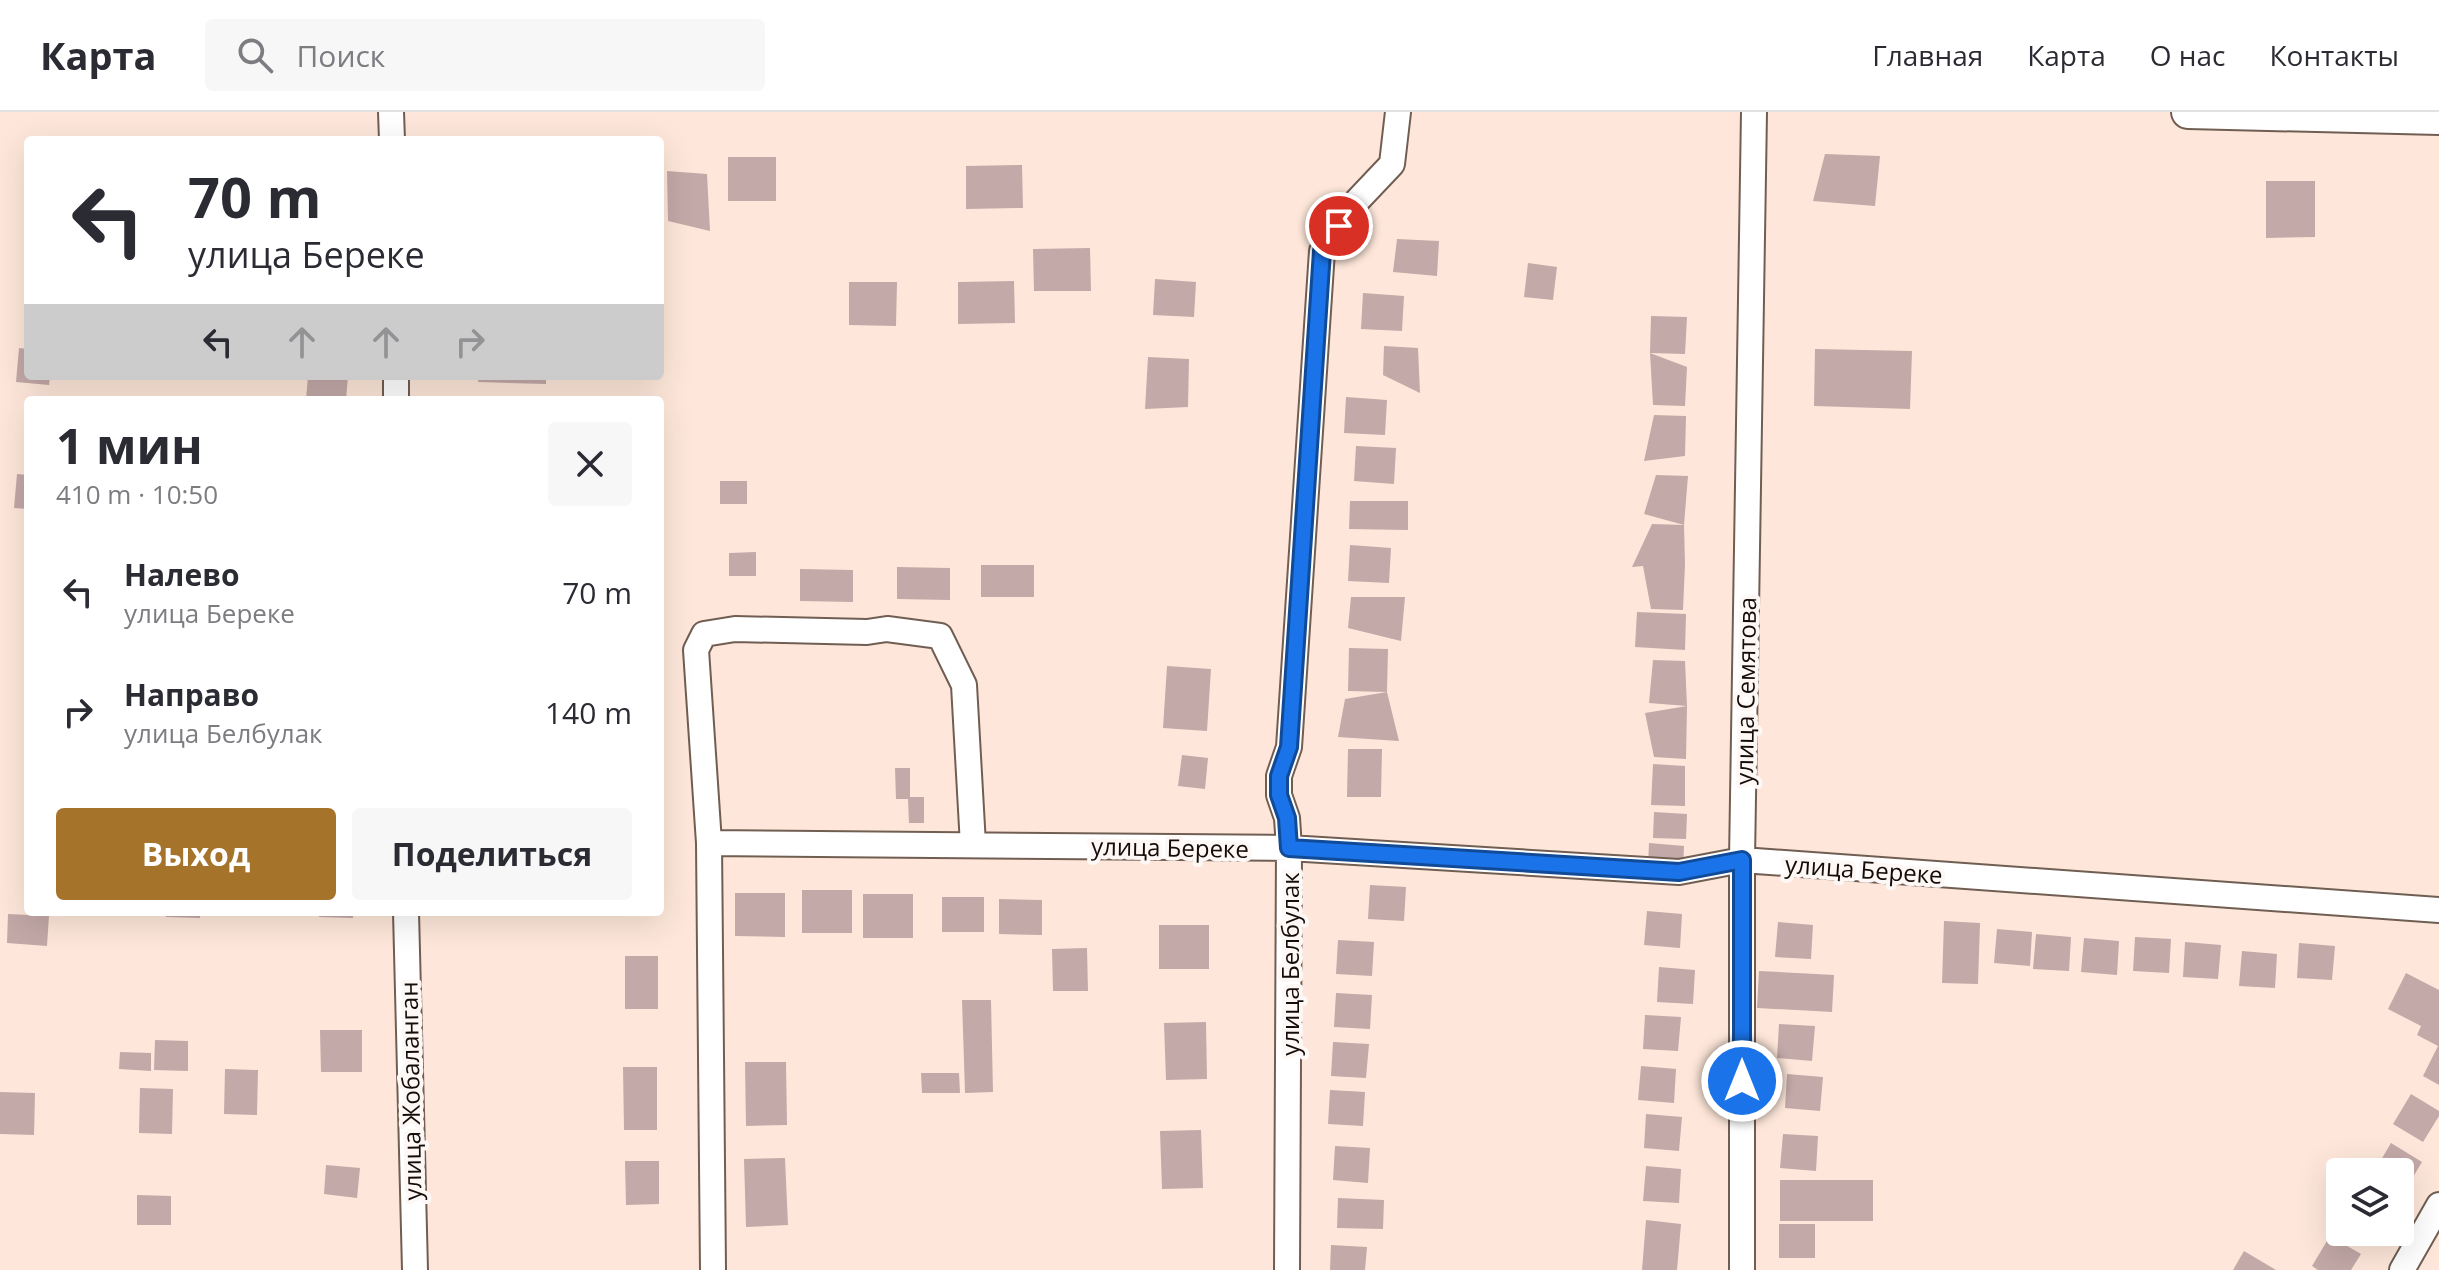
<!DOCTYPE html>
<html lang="ru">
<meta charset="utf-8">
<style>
:root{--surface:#fff;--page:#f7f7f7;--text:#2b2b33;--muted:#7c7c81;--line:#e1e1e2;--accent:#a6732b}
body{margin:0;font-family:"Open Sans",sans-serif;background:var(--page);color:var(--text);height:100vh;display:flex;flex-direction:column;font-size:30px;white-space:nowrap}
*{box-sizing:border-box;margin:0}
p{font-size:26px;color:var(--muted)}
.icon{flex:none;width:44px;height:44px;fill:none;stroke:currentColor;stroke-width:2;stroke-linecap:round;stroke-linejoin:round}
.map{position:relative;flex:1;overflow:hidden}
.side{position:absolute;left:24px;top:284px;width:640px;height:520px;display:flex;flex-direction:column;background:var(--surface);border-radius:8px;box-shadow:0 8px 32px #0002}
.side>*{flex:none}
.top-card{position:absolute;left:24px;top:24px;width:640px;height:244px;border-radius:8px;box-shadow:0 8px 32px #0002;background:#fff;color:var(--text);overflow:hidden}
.controls{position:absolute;left:2326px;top:1046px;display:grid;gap:16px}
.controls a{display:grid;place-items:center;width:88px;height:88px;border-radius:8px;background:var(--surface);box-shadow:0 8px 32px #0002;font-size:40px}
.pin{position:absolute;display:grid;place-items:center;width:68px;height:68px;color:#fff;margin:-34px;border:4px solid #fff;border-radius:50%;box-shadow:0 2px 8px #0007}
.me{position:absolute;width:88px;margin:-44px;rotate:0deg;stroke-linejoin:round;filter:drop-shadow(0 0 6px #0008)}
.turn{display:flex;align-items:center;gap:28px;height:168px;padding:0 32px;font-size:36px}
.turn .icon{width:104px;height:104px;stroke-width:2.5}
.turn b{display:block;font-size:56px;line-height:68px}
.lanes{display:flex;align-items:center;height:76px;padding:0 32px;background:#0003;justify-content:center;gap:40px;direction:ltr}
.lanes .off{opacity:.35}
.round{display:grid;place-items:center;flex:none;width:84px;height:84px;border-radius:8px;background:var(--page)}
.overview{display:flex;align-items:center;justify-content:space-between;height:136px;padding:0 32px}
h1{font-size:48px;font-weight:700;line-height:60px}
.button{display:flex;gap:16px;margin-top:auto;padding:16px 32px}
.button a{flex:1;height:92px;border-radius:8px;background:var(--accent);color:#fff;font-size:32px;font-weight:700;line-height:92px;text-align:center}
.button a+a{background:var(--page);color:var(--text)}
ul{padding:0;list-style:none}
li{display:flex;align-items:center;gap:24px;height:120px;padding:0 32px}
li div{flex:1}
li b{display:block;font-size:30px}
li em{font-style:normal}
header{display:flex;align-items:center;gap:48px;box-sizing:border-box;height:112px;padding:0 40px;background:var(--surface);border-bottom:2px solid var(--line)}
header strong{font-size:38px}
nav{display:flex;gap:44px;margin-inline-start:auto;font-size:28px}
.search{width:560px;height:72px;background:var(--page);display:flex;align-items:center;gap:20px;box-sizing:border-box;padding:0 28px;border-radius:8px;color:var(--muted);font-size:30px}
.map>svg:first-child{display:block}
.building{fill:#c3a9a8}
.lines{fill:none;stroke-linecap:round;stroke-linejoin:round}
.street-casing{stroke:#715e53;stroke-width:28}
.secondary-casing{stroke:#715e53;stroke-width:36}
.street{stroke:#fff;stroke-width:24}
.secondary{stroke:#fff;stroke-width:32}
.route-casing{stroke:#114b97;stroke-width:20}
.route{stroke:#1a73e8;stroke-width:14}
.labels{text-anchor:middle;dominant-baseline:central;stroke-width:8;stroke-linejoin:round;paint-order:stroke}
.street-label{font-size:24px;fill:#130c08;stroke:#fdf8f6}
</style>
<header>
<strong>Карта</strong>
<div class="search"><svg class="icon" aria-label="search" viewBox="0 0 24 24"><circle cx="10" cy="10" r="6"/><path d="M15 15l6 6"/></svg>Поиск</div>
<nav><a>Главная</a><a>Карта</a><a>О нас</a><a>Контакты</a></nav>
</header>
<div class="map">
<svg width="2439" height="1158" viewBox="0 0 2439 1158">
<rect width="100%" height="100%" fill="#fee7da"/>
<path class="building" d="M 1825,42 L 1880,44 L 1875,94 L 1813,89 Z
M 728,45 L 776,45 L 776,89 L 728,89 Z
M 1022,53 L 1023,96 L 966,97 L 966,54 Z
M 667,59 L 707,62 L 710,119 L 668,109 Z
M 2266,69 L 2315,69 L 2315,125 L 2266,126 Z
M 1397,127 L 1439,129 L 1437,164 L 1393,160 Z
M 1090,136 L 1091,179 L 1034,179 L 1033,137 Z
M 1528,151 L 1557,155 L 1553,188 L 1524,185 Z
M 1155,167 L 1196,170 L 1194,205 L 1153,203 Z
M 1014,169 L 1015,211 L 958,212 L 958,170 Z
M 849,170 L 897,170 L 896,214 L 849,213 Z
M 1363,181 L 1404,184 L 1402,219 L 1361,217 Z
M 1651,204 L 1687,205 L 1685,242 L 1650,241 L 1687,255 L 1685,294 L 1653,293 L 1650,241 Z
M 1384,234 L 1418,236 L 1420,281 L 1383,263 Z
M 19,236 L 28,237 L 28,264 L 50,264 L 49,273 L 16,270 Z
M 1815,237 L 1912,239 L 1910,297 L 1814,294 Z
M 1148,245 L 1189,247 L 1188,295 L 1145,297 Z
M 308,264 L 348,264 L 346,288 L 306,288 Z
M 479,264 L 546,264 L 546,272 L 478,270 Z
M 1346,285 L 1387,288 L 1385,323 L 1344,321 Z
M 26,301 L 28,302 L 28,323 L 24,322 Z
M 1654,303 L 1686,304 L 1685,344 L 1644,349 Z
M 1356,334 L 1396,336 L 1394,372 L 1354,369 Z
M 17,362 L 28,363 L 28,397 L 14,396 Z
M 1656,363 L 1688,364 L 1684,413 L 1644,402 Z
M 720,369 L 747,369 L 747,392 L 720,392 Z
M 1350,389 L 1408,389 L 1408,418 L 1349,417 Z
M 1652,412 L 1684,413 L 1685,452 L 1683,498 L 1651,497 L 1643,454 L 1632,455 Z
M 1350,433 L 1391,436 L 1389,471 L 1348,469 Z
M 756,440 L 756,464 L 729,464 L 729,441 Z
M 981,453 L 1034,453 L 1034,485 L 981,485 Z
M 897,455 L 950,456 L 950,488 L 897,487 Z
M 800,457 L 853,458 L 853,490 L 800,489 Z
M 1351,485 L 1405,485 L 1401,529 L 1348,516 Z
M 1637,500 L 1686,502 L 1685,538 L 1635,535 Z
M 1349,536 L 1388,537 L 1387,580 L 1399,629 L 1338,625 L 1345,587 L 1387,580 L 1348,579 Z
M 1653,548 L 1685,549 L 1687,594 L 1686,647 L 1654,645 L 1645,601 L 1687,594 L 1649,591 Z
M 1167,554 L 1211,557 L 1207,619 L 1163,616 Z
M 1348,637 L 1382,637 L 1381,685 L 1347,685 Z
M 1182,643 L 1208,646 L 1205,677 L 1178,674 Z
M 1653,652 L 1685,654 L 1685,694 L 1651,693 Z
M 895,656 L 910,656 L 910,685 L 924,685 L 924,711 L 909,711 L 908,687 L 896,687 Z
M 1654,700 L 1687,702 L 1686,727 L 1653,726 Z
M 1649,731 L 1684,734 L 1683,758 L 1648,755 Z
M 1370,773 L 1406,775 L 1404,809 L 1368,807 Z
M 802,778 L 852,778 L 852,821 L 802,821 Z
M 735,781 L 785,781 L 785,825 L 735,824 Z
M 863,782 L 913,782 L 913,826 L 863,826 Z
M 942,785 L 984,785 L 984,820 L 942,820 Z
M 999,787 L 1042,788 L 1042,823 L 999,822 Z
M 1647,799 L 1682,802 L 1680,836 L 1644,833 Z
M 166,800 L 200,800 L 200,806 L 166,805 Z
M 320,800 L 353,800 L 353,806 L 319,805 Z
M 8,802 L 49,804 L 47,834 L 7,831 Z
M 1944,809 L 1980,811 L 1978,872 L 1942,871 Z
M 1778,810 L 1813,813 L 1811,847 L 1775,845 Z
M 1159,813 L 1209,813 L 1209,857 L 1159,857 Z
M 1997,817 L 2032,820 L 2030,854 L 1994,851 Z
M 2036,822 L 2071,825 L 2069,859 L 2033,857 Z
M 2135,825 L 2171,827 L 2169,861 L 2133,859 Z
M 2084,826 L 2119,829 L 2117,863 L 2081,860 Z
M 1338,828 L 1374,830 L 1372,864 L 1336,862 Z
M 2185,830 L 2221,833 L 2218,867 L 2183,865 Z
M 2299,831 L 2335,834 L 2332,868 L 2297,866 Z
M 1087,836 L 1088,879 L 1053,879 L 1052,837 Z
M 2242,839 L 2277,842 L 2275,876 L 2239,874 Z
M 625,844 L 658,844 L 658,897 L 625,897 Z
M 1659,855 L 1695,858 L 1693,892 L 1657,890 Z
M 1759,859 L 1834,863 L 1832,900 L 1757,896 Z
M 2406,861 L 2439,878 L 2439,973 L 2423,964 L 2438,934 L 2417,923 L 2421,914 L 2388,897 Z
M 1336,881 L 1372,883 L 1370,917 L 1334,915 Z
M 962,888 L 991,888 L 993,980 L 965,981 Z
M 1645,903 L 1681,905 L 1678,939 L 1643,937 Z
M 1206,910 L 1207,967 L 1166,968 L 1164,911 Z
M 1779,912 L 1815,914 L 1812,949 L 1777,946 Z
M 320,918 L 362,918 L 362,960 L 321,960 Z
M 155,928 L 188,929 L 188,959 L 154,958 Z
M 1333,930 L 1369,932 L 1366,966 L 1331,964 Z
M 120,940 L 151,941 L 151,959 L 119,957 Z
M 745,950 L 786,950 L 787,1013 L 746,1014 Z
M 1641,954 L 1676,957 L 1674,991 L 1638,988 Z
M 623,955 L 657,955 L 657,1018 L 624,1018 Z
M 225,957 L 258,958 L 257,1003 L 224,1002 Z
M 921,961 L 959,961 L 960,981 L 922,981 Z
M 1787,962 L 1823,965 L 1820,999 L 1785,996 Z
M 140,976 L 173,977 L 172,1022 L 139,1021 Z
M 1330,978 L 1365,980 L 1363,1014 L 1328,1012 Z
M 0,980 L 35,981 L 34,1023 L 0,1022 Z
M 2411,982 L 2439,999 L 2439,1004 L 2423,1030 L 2393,1012 Z
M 1646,1002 L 1682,1005 L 1679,1039 L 1644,1036 Z
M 1201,1018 L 1203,1076 L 1162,1077 L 1160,1019 Z
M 1783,1022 L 1818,1024 L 1816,1059 L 1780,1056 Z
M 2391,1031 L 2422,1050 L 2404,1080 L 2400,1077 L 2400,1060 L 2374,1060 Z
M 1335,1034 L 1370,1036 L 1368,1071 L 1333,1068 Z
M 785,1046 L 788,1113 L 746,1115 L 744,1047 Z
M 625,1049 L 659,1049 L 659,1092 L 626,1093 Z
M 326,1053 L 360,1056 L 357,1086 L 324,1082 Z
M 1646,1054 L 1681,1057 L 1679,1091 L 1643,1089 Z
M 1780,1068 L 1873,1068 L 1873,1109 L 1780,1109 Z
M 137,1083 L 171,1084 L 171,1113 L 137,1113 Z
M 1338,1086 L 1384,1088 L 1383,1117 L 1337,1116 Z
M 1646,1108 L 1681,1112 L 1677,1158 L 1642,1158 Z
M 1779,1112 L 1815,1112 L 1815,1146 L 1779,1146 Z
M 2330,1124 L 2361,1142 L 2351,1158 L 2318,1158 L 2312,1154 Z
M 1331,1133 L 1367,1135 L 1365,1158 L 1330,1158 Z
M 2244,1139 L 2276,1158 L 2233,1158 Z"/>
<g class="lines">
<defs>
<path id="street" d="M 391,0 L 392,28
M 396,264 L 396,288
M 709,731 L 696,538 L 704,522 L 735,517 L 867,520 L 887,517 L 940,524 L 964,573 L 973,733
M 406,800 L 415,1158
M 713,1158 L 709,731 L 1289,736 L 1679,760 L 1742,748 L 2439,798
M 1287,1158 L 1289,736 L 1287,706 L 1279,683 L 1279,664 L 1289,635 L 1322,139 L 1356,90 L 1392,52 L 1398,0
M 1742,1158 L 1742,748 L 1754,0
M 2402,1158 L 2439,1093"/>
<path id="secondary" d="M 2188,0 L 2439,6"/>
</defs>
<use href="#street" class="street-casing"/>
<use href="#secondary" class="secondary-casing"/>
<use href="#street" class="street"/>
<use href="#secondary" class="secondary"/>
</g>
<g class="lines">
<defs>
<path id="route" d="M 1339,114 L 1322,139 L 1289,635 L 1279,664 L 1279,683 L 1287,706 L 1289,736 L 1679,760 L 1742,748 L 1742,969"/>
</defs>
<use href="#route" class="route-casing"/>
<use href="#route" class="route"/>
</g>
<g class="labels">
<g class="street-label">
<text transform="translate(1745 579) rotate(-89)">улица Семятова</text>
<text transform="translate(1170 735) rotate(1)">улица Береке</text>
<text transform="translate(1864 757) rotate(4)">улица Береке</text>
<text transform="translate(1289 852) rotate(-90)">улица Белбулак</text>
<text transform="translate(410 979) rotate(-91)">улица Жобаланган</text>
</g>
</g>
</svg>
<div class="controls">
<a><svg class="icon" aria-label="layers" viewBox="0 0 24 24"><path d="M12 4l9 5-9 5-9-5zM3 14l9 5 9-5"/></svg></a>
</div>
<div class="pin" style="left:1339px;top:114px;background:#d93025"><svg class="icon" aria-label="arrive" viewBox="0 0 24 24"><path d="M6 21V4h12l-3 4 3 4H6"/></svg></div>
<svg class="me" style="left:1742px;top:969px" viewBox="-20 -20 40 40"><circle r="17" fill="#1a73e8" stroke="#fff" stroke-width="3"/><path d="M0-11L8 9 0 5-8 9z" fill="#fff"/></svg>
<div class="top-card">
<div class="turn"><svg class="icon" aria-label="left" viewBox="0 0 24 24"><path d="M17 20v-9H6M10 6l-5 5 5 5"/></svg><div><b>70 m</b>улица Береке</div></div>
<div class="lanes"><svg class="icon" aria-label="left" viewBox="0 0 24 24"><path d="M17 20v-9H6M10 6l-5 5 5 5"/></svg><svg class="icon off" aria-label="ahead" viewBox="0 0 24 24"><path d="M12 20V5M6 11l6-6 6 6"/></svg><svg class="icon off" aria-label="ahead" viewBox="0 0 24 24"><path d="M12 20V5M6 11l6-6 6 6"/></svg><svg class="icon off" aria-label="right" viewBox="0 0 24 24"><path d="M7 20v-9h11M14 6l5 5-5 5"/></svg></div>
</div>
<section class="side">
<div class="overview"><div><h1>1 мин</h1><p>410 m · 10:50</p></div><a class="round"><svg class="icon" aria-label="close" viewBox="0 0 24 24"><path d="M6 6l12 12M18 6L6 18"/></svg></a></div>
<ul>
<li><svg class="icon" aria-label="left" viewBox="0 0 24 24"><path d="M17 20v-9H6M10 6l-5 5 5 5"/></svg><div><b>Налево</b><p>улица Береке</p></div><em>70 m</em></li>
<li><svg class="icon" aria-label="right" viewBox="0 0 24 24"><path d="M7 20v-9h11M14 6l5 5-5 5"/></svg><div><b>Направо</b><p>улица Белбулак</p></div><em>140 m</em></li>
</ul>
<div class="button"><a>Выход</a><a>Поделиться</a></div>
</section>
</div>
